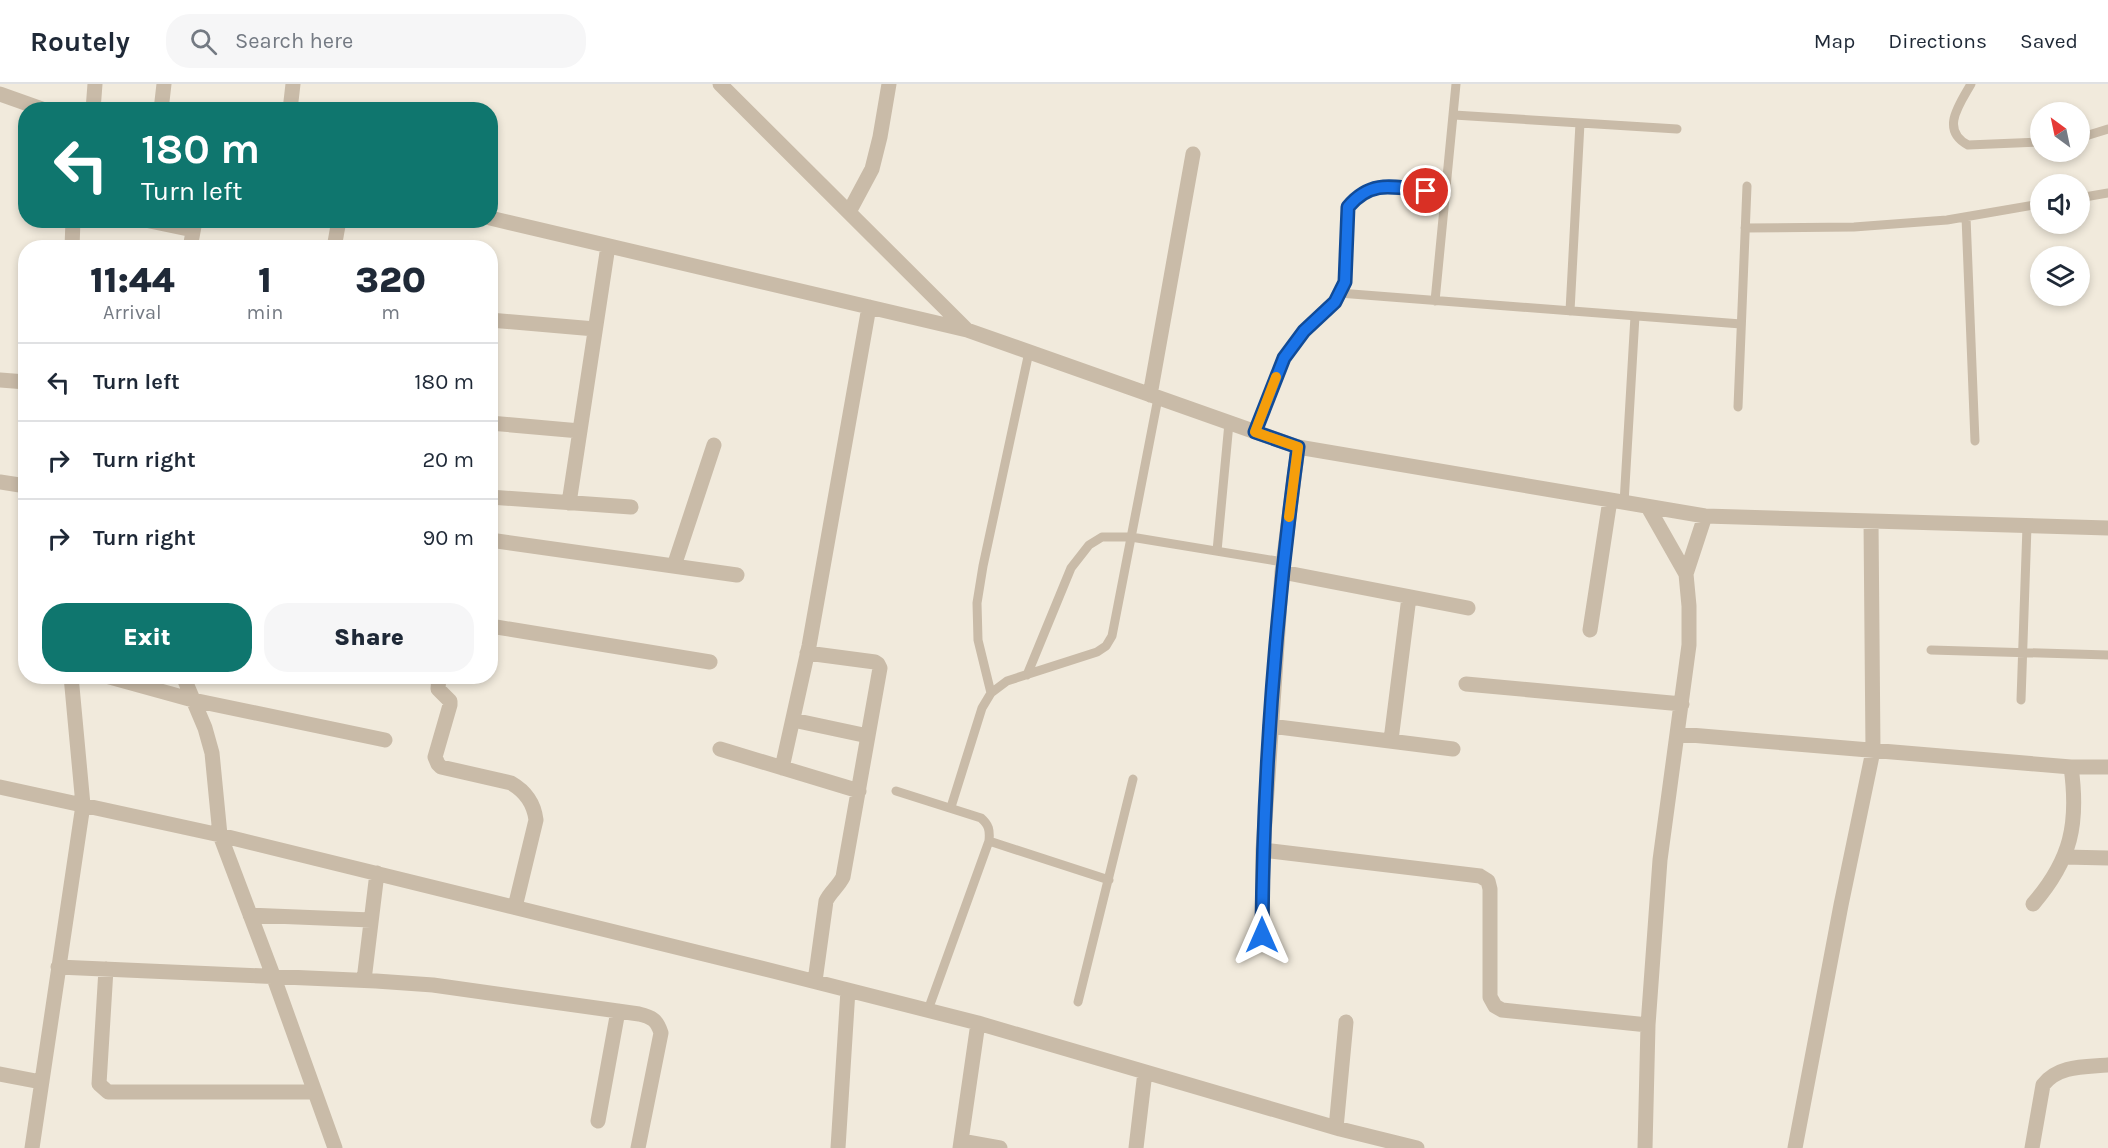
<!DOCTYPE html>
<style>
:root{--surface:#fff;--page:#f6f6f7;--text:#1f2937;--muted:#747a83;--line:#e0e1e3;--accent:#0f766e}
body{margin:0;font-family:Karla,sans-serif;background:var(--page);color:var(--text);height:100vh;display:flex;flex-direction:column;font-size:22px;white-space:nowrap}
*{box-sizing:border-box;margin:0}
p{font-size:20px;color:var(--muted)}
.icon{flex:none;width:33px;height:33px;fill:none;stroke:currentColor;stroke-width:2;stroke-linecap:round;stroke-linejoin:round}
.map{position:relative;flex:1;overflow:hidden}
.sheet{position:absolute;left:18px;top:156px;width:480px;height:444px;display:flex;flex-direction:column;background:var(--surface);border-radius:24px;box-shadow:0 3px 9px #0003}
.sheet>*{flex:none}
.top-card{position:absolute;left:18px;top:18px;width:480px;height:126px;border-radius:24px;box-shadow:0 3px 9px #0003;background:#0f766e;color:#fff;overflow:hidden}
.needle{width:39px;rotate:327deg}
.fabs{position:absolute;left:2030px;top:18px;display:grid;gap:12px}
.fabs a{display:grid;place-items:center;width:60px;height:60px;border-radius:50%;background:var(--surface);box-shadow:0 3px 9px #0003;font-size:30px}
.pin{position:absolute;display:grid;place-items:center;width:51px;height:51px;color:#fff;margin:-26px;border:3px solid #fff;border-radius:50%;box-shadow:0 2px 6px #0007}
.me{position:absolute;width:66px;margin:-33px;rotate:0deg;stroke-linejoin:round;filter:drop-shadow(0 0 4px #0008)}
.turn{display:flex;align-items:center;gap:21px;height:126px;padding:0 24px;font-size:27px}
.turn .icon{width:78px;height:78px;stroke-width:2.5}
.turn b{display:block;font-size:42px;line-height:51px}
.eta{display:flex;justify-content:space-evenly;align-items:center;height:102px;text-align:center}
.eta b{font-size:36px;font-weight:800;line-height:42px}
.action{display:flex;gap:12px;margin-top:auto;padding:12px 24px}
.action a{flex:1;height:69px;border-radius:24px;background:var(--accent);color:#fff;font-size:24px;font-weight:800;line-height:69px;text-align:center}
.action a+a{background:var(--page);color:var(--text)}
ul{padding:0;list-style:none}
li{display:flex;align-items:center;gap:18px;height:78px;padding:0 24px;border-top:2px solid var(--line)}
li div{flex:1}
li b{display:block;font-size:22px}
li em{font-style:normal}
header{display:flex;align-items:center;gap:36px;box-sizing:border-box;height:84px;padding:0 30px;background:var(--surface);border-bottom:2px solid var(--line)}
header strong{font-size:28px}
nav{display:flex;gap:33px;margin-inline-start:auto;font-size:21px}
.search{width:420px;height:54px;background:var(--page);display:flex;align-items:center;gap:15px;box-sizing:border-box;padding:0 21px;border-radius:24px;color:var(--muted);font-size:22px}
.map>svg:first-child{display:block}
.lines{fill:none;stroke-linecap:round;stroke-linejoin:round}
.service{stroke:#c9bba8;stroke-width:9}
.minor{stroke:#c9bba8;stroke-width:15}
.route-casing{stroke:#114b97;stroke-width:15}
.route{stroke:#1a73e8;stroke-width:10}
.slow{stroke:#f59e0b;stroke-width:10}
</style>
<header>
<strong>Routely</strong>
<div class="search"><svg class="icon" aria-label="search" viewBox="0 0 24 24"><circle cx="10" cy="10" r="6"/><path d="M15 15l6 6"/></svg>Search here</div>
<nav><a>Map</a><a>Directions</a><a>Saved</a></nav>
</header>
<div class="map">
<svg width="2108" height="1064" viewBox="0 0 2108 1064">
<rect width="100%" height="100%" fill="#f1eadc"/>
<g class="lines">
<path class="service" d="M 1971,0 C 1959,21 1940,46 1968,61 L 2040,58
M 1454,31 L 1677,45
M 2079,54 L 2108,45
M 2079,114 L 2108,109
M 1966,133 L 1975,357
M 1745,144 L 1854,143 L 1947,136 L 2040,120
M 1339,209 L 1741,240
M 1435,217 L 1456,0
M 1570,227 L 1580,39
M 1738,323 L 1747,102
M 1255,348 L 1284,274 L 1304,247 L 1335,217 L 1345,198 L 1348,123 C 1353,116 1358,110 1365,106 C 1383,97 1426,107 1446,109
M 1624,419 L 1635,232
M 1217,467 L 1229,339
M 1931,566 L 2108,571
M 1027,591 L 1071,484 L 1089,461 L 1102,453 L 1131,453 L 1283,478
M 991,609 L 978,556 L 977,519 L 983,482 L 1029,268
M 2021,616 L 2027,442
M 896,707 L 981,734 C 989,741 990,746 989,757 L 928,926
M 951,723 L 982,624 L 991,609 L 1007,597 L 1097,568 L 1106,562 L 1112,552 L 1158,314
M 989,757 L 1109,796
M 1078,918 L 1133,695"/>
<path class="minor" d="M 720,0 L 967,246
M 0,10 L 45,26
M 93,26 L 95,0
M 161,26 L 164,0
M 290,26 L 293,0
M 849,128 L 872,85 L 880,53 L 889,0
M 490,134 L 967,246 L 1298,363 L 1705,432 L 2108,444
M 145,136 L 193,146
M 72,164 L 73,136
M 190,164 L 195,137
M 334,164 L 339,136
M 490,236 L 595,245
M 0,296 L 26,298
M 1150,311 L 1193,70
M 490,339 L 580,347
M 0,398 L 26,402
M 490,413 L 631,423
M 569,419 L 608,162
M 1648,423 L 1686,490
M 490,456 L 737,491
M 674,482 L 714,361
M 1282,488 L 1468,524
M 490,542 L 710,578
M 1590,546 L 1610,416
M 807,569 L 875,578 L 878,580 L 880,584 L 843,793 C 838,803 830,808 826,817 L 815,897
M 106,592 L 193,616 L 385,656
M 183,592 L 205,644 L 212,669 L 220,751 L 274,894 L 335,1064
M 439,592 L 438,605 L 450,617 L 450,621 L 435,673 L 438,680 L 441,683 L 511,699 C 525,707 534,719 536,736 L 515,823
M 1466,600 L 1682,620
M 793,636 L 868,652
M 1270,642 L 1453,665
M 1678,650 L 2071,683 L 2108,683
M 1391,656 L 1409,513
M 720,665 L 859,707
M 782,684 L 809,562 L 869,223
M 0,703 L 220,751 L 773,887 L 978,939 L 1340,1045 L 1417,1064
M 1263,766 L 1480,792 L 1488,797 L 1490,805 L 1490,913 L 1495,922 L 1502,926 L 1648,941
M 2064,773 L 2108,774
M 2033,820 C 2071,776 2079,740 2071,683
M 250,831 L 371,836
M 1262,851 L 1263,766 L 1282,488 L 1298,363
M 58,883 L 376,897 L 433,901 L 639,930 C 652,933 657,936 661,949 L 638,1064
M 106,885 L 99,1000 L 108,1008 L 314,1008
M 364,896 L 377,789
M 0,990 L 41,998
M 598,1037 L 618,927
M 1336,1044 L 1346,938
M 961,1057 L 1000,1064
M 32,1064 L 83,721 L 71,592
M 838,1064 L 848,906
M 960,1064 L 978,939
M 1136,1064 L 1145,988
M 1645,1064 L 1648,941 L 1660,776 L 1689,561 L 1689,522 L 1686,490 L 1705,432
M 1795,1064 L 1841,821 L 1873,667 L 1871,437
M 2032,1064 L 2043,1001 C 2058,981 2085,983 2108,981"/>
</g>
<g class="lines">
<defs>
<path id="route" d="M 1262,851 C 1263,688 1276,525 1298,363 L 1255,348 L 1284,274 L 1304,247 L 1335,218 L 1345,198 L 1348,123 C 1371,95 1394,103 1426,107"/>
</defs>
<use href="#route" class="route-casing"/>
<use href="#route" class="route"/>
<path class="slow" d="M 1276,293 L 1255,348 L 1298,363 L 1289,433"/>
</g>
</svg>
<div class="fabs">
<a><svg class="needle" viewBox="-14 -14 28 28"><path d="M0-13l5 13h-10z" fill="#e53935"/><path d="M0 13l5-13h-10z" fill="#747a83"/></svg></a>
<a><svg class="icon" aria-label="sound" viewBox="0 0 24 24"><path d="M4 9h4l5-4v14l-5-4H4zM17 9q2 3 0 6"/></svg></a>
<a><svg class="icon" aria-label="layers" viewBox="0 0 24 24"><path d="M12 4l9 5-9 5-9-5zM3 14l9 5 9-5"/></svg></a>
</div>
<div class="pin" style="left:1426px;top:107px;background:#d93025"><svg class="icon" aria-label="arrive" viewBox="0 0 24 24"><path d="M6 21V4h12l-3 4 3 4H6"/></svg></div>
<svg class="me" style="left:1262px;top:851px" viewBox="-20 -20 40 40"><path d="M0-17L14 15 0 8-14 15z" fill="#1a73e8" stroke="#fff" stroke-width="4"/></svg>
<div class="top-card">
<div class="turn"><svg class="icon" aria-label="left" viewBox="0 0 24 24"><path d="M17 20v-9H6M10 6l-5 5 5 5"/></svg><div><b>180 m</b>Turn left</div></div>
</div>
<section class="sheet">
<div class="eta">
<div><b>11:44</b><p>Arrival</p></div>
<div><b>1</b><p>min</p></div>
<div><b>320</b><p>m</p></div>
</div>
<ul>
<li><svg class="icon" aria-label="left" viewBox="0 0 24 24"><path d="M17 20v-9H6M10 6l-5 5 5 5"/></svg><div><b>Turn left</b></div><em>180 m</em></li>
<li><svg class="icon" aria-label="right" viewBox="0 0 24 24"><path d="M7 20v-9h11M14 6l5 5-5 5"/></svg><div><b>Turn right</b></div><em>20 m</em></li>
<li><svg class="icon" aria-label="right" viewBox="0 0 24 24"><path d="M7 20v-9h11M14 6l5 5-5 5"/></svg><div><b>Turn right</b></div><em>90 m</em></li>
</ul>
<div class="action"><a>Exit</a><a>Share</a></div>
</section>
</div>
